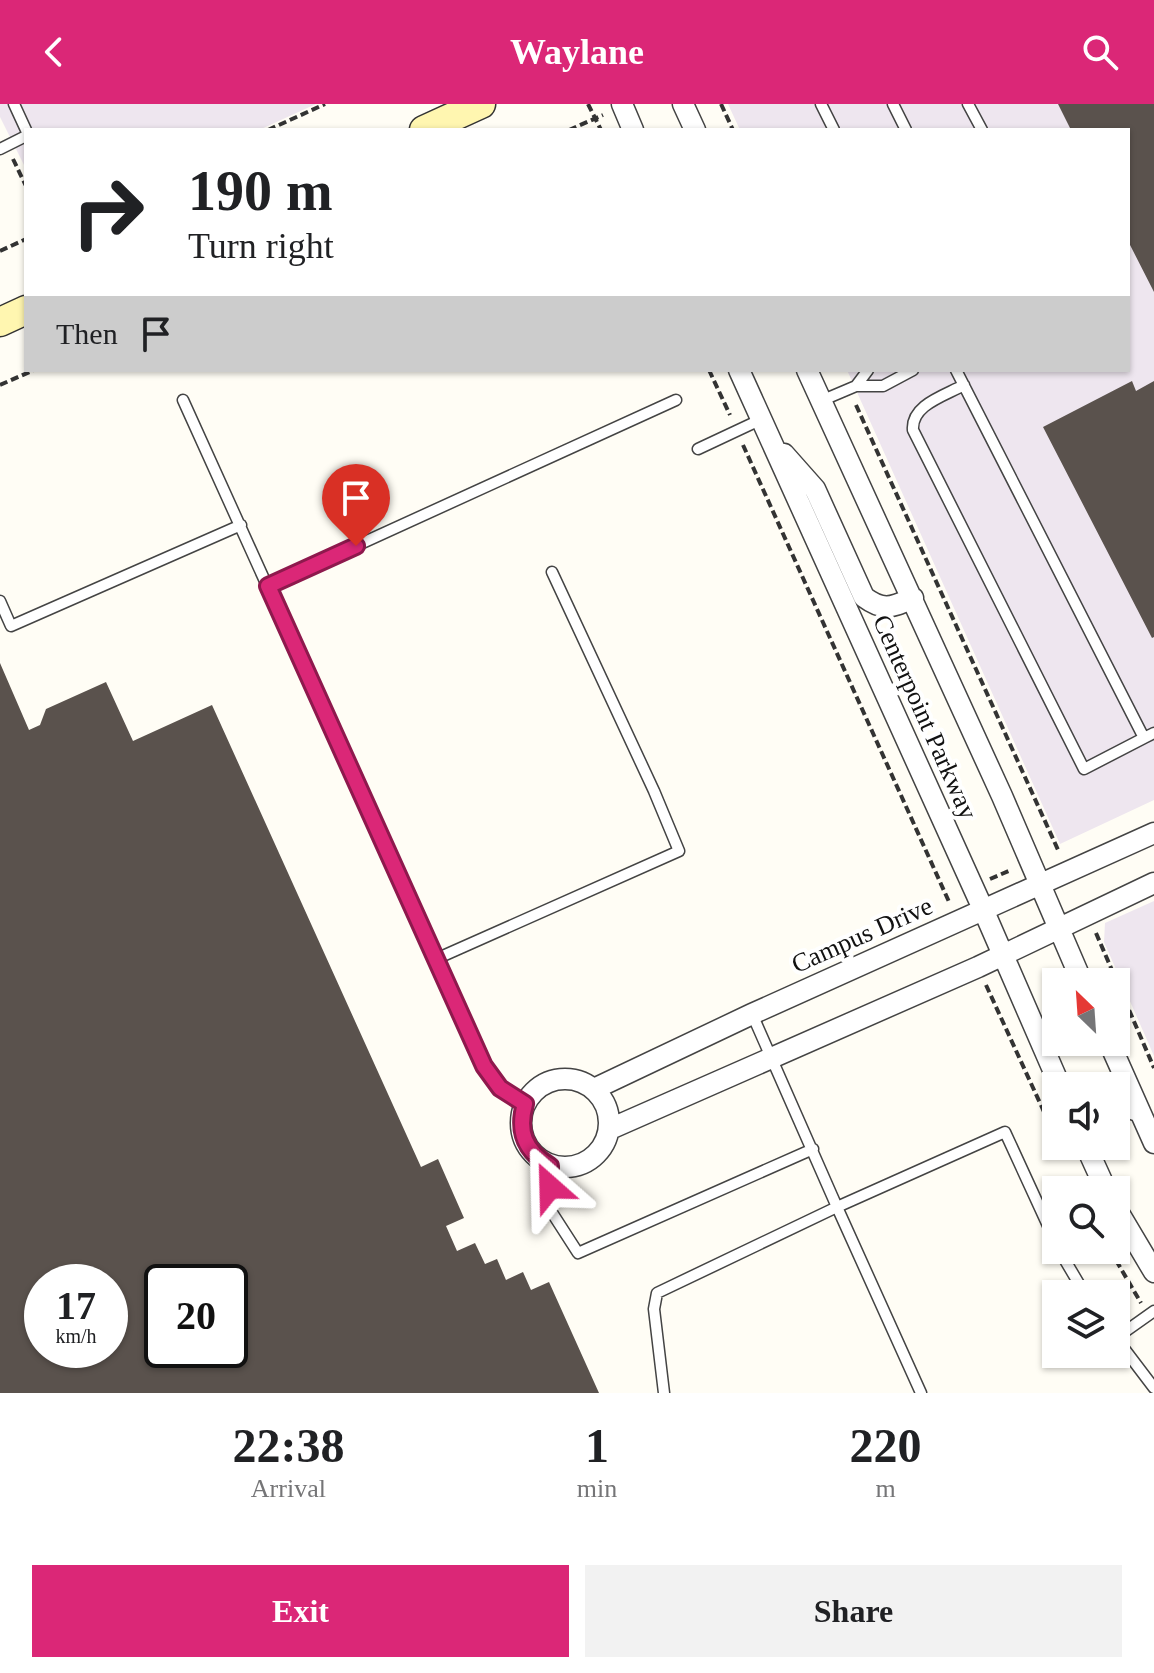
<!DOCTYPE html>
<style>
:root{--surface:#fff;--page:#f2f2f2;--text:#202124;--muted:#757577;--accent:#db2777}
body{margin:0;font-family:"Times New Roman",serif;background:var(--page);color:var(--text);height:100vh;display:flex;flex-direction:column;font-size:30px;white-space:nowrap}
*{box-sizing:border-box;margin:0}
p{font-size:26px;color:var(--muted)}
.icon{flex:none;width:44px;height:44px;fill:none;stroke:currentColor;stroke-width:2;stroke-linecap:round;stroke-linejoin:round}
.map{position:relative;height:1289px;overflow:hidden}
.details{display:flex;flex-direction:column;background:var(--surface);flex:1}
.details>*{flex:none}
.top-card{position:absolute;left:24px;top:24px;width:1106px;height:244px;border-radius:0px;box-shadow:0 2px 6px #0004;background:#fff;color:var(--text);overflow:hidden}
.needle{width:52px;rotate:335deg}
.buttons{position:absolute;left:1042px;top:864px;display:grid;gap:16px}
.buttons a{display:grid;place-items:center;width:88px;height:88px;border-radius:0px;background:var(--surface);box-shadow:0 2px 6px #0004;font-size:40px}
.speed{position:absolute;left:24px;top:1160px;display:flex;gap:16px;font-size:40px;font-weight:700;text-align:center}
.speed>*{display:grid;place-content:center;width:104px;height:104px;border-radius:50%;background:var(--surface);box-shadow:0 2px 6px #0004;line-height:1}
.speed small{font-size:20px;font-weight:400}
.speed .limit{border:4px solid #111;border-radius:12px;background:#fff;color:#111}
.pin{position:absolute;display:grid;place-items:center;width:68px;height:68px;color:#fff;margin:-82px -34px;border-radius:50% 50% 50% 0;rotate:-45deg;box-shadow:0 0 8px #0007}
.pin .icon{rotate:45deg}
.me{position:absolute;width:88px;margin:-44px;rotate:335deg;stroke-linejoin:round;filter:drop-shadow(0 0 6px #0008)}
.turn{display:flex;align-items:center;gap:28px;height:168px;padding:0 32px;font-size:36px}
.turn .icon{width:104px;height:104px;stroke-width:2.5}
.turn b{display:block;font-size:56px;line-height:68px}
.then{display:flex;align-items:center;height:76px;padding:0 32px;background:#0003;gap:16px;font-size:30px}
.eta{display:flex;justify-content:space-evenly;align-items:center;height:136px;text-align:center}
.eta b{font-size:48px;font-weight:600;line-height:56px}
.button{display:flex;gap:16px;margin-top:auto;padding:16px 32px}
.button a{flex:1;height:92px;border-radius:0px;background:var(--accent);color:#fff;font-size:32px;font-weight:600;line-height:92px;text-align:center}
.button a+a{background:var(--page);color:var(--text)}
header{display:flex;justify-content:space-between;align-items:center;height:104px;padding:0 32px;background:var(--accent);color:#fff;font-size:36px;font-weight:600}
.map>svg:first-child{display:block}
.industrial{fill:#eee6ef}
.building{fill:#5a524d;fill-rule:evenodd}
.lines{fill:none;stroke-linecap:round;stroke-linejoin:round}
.lane-casing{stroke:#444;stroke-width:13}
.street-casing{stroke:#444;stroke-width:23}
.secondary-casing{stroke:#333;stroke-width:31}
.path{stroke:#333;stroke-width:4;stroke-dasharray:8 4;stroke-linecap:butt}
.lane{stroke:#fff;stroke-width:10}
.street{stroke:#fff;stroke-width:20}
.secondary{stroke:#fff6b0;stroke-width:28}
.route-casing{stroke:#8e194d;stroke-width:20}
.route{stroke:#db2777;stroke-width:14}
.labels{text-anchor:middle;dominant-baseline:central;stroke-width:8;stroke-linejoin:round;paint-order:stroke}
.street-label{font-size:26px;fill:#111;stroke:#fff}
</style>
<header><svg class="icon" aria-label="back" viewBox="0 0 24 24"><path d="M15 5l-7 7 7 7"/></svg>Waylane<svg class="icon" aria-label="search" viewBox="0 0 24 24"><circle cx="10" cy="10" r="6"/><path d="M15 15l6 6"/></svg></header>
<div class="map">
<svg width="1154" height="1289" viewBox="0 0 1154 1289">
<rect width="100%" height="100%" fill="#fffdf5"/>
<path class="industrial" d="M 0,0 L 316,0 L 259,26 L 26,26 L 26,65 L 0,13 Z
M 728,0 L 1154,0 L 1154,696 L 1060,740 L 847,266 L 1128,266 L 1128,26 L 740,26 Z
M 1154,797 L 1154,952 L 1104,838 L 1105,819 Z"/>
<path class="building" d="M 1058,0 L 1154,0 L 1154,188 L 1128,137 L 1128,26 L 1071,26 Z
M 1132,277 L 1136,287 L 1154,277 L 1154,533 L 1152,534 L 1043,323 Z
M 0,559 L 29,626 L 40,621 L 46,605 L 106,578 L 133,637 L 212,601 L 421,1063 L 438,1055 L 464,1114 L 446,1122 L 457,1147 L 475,1139 L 485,1160 L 497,1155 L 506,1176 L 523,1168 L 531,1186 L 549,1178 L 599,1289 L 0,1289 ZM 42,1178 L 110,1178 L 110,1246 L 42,1246 ZM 162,1178 L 230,1178 L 230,1246 L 162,1246 Z"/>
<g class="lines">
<defs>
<path id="lane" d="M 14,0 L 26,26
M 821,0 L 834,26
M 893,0 L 906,26
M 968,0 L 982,26
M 0,45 L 26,32
M 956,266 L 1144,634 L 1154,629
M 964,281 C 944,292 911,301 913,326 L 1084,665 L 1144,634
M 856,282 L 868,266
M 183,296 L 436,855 L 679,747 L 654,687 L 552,468
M 823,296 L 856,282 L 883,282 L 913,266
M 698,345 L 762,315
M 268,482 L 676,296
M 0,497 L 11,522 L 241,421
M 436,855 L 493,977 L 525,1000
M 550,1062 L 549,1104 L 578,1149 L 813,1045
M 1059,1146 L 1085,1190
M 1154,1207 L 1116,1234 L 1154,1284
M 664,1289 L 654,1205 L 657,1189 L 837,1103 L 752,910
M 921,1289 L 837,1103 L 1005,1028 L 1056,1139"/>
<path id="street" d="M 622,0 L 633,26
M 683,0 L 695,26
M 739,266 L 983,805 L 1060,982
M 807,266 L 1002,692 L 1082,878
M 784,350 L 815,385 L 864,493 C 884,508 892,503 913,494
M 1109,938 L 1154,1039
M521 1019a44 44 0 1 1 88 0a44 44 0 1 1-88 0Z
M 594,985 L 752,910 L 1154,729
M 1116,1004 L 1124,1002 L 1140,1008
M 610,1025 L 978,863 L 1154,779
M 1086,1042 L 1106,1086
M 1116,1104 L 1154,1168"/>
<path id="secondary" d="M 424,26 L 481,0
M 0,218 L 26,206"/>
</defs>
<use href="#lane" class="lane-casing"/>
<use href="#street" class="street-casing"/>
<use href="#secondary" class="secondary-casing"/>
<path class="path" d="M 588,0 L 601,26
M 721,0 L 733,26
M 268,26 L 325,0
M 569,26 L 603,11
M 13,55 L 26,82
M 0,147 L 26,135
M 709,266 L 730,311
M 0,281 L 34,266
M 856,301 L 1059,748
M 743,341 L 950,800
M 990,775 L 1011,766
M 1096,829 L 1154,964
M 986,881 L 1056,1034
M 1060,1042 L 1065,1054
M 1110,1146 L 1141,1199"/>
<use href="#lane" class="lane"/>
<use href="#street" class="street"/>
<use href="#secondary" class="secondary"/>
</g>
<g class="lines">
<defs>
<path id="route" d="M 356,442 L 268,482 L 484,962 L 500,984 L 525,1000 C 517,1028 525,1047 550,1062 L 550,1083"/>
</defs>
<use href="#route" class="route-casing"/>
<use href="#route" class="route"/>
</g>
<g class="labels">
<g class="street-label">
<text transform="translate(925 613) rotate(66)">Centerpoint Parkway</text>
<text transform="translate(862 831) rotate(-24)">Campus Drive</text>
</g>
</g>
</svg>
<div class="buttons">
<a><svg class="needle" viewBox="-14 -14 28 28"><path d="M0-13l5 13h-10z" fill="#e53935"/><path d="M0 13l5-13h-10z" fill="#757577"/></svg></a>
<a><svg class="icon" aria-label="sound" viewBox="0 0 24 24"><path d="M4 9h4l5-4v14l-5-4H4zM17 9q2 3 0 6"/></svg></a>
<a><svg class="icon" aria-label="search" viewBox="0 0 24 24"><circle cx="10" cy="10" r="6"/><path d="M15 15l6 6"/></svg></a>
<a><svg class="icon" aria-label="layers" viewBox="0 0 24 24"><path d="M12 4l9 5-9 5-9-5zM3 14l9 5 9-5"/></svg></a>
</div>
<div class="speed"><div>17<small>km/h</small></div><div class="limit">20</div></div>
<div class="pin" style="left:356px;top:442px;background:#d93025"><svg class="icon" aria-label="arrive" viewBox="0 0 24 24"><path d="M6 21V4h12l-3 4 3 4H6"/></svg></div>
<svg class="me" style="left:550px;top:1083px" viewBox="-20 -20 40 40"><path d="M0-17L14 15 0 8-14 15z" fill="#db2777" stroke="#fff" stroke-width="4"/></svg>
<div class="top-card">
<div class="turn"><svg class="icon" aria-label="right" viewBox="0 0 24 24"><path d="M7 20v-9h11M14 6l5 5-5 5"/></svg><div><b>190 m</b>Turn right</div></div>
<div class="then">Then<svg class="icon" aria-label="arrive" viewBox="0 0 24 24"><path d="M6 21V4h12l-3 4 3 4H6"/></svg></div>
</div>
</div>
<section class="details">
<div class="eta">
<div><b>22:38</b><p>Arrival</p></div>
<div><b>1</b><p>min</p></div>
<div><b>220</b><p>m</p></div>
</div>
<div class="button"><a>Exit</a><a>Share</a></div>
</section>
